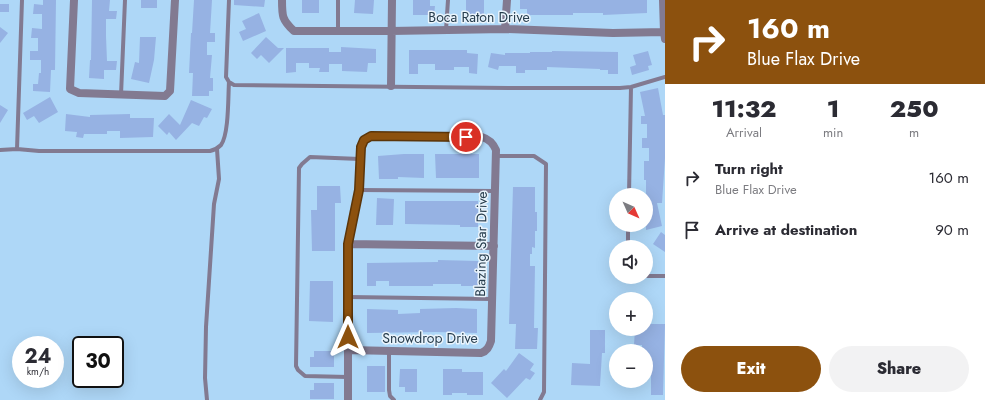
<!DOCTYPE html>
<meta charset="utf-8">
<style>
:root{--surface:#fff;--page:#f2f2f3;--text:#2b2b33;--muted:#7c7c81;--accent:#8c510e}
body{margin:0;font-family:Jost,sans-serif;background:var(--page);color:var(--text);height:100vh;display:flex;flex-direction:column;font-size:15px;white-space:nowrap}
*{box-sizing:border-box;margin:0}
p{font-size:13px;color:var(--muted)}
.icon{flex:none;width:22px;height:22px;fill:none;stroke:currentColor;stroke-width:2;stroke-linecap:round;stroke-linejoin:round}
.map{position:relative;flex:1;overflow:hidden}
.drawer{display:flex;flex-direction:column;background:var(--surface);width:320px}
.drawer>*{flex:none}
.hud{background:#8c510e;color:#fff;overflow:hidden}
.needle{width:26px;rotate:135deg}
.controls{position:absolute;left:609px;top:188px;display:grid;gap:8px}
.controls a{display:grid;place-items:center;width:44px;height:44px;border-radius:50%;background:var(--surface);box-shadow:0 4px 16px #0002;font-size:20px}
.speed{position:absolute;left:12px;top:336px;display:flex;gap:8px;font-size:20px;font-weight:700;text-align:center}
.speed>*{display:grid;place-content:center;width:52px;height:52px;border-radius:50%;background:var(--surface);box-shadow:0 4px 16px #0002;line-height:1}
.speed small{font-size:10px;font-weight:400}
.speed .limit{border:2px solid #111;border-radius:6px;background:#fff;color:#111}
.pin{position:absolute;display:grid;place-items:center;width:34px;height:34px;color:#fff;margin:-17px;border:2px solid #fff;border-radius:50%;box-shadow:0 1px 4px #0007}
.me{position:absolute;width:44px;margin:-22px;rotate:0deg;stroke-linejoin:round;filter:drop-shadow(0 0 3px #0008)}
.turn{display:flex;align-items:center;gap:14px;height:84px;padding:0 16px;font-size:18px}
.turn .icon{width:52px;height:52px;stroke-width:2.5}
.turn b{display:block;font-size:28px;line-height:34px}
.eta{display:flex;justify-content:space-evenly;align-items:center;height:68px;text-align:center}
.eta b{font-size:24px;font-weight:800;line-height:28px}
.action{display:flex;gap:8px;margin-top:auto;padding:8px 16px}
.action a{flex:1;height:46px;border-radius:24px;background:var(--accent);color:#fff;font-size:16px;font-weight:800;line-height:46px;text-align:center}
.action a+a{background:var(--page);color:var(--text)}
ul{padding:0;list-style:none}
li{display:flex;align-items:center;gap:12px;height:52px;padding:0 16px}
li div{flex:1}
li b{display:block;font-size:15px}
li em{font-style:normal}
main{display:flex;flex:1;min-height:0}
.map>svg:first-child{display:block}
.building{fill:#96b2e3}
.lines{fill:none;stroke-linecap:round;stroke-linejoin:round}
.lane{stroke:#827a91;stroke-width:4}
.street{stroke:#827a91;stroke-width:8}
.route-casing{stroke:#5b3509;stroke-width:10}
.route{stroke:#8c510e;stroke-width:7}
.labels{text-anchor:middle;dominant-baseline:central;stroke-width:3;stroke-linejoin:round;paint-order:stroke}
.street-label{font-size:14px;fill:#273d4d;stroke:#eaf4fc}
</style>
<main>
<div class="map">
<svg width="665" height="400" viewBox="0 0 665 400">
<rect width="100%" height="100%" fill="#aed7f7"/>
<path class="building" d="M 43,0 L 56,0 L 55,70 L 51,70 L 50,92 L 33,91 L 33,84 L 38,84 L 39,73 L 41,73 L 41,60 L 30,60 L 30,51 L 38,51 L 38,38 L 31,38 L 32,28 L 42,29 L 42,14 L 33,14 L 34,4 L 43,5 Z
M 92,0 L 110,0 L 109,11 L 117,11 L 116,19 L 106,19 L 106,36 L 107,61 L 117,61 L 116,70 L 104,70 L 104,79 L 89,78 L 90,60 L 91,60 Z
M 141,0 L 157,0 L 157,8 L 141,8 Z
M 194,0 L 212,0 L 210,33 L 215,33 L 215,42 L 207,42 L 207,55 L 212,55 L 210,78 L 213,78 L 213,91 L 209,91 L 209,96 L 192,96 L 193,73 L 189,73 L 191,33 L 192,33 Z
M 234,0 L 265,0 L 264,7 L 234,5 Z
M 302,0 L 319,0 L 319,13 L 302,13 Z
M 355,0 L 374,0 L 373,14 L 354,13 Z
M 413,0 L 430,0 L 430,6 L 435,6 L 434,15 L 413,15 Z
M 466,0 L 484,0 L 484,17 L 466,17 Z
M 520,0 L 647,0 L 647,13 L 603,15 L 603,13 L 573,13 L 573,15 L 527,15 L 527,9 L 520,9 Z
M 0,4 L 9,4 L 9,12 L 0,12 Z
M 259,13 L 266,31 L 243,41 L 239,32 L 246,29 L 242,21 Z
M 0,27 L 8,33 L 0,43 Z
M 140,37 L 156,37 L 154,60 L 149,83 L 131,79 L 135,62 L 139,63 Z
M 266,37 L 278,48 L 284,48 L 269,63 L 261,55 L 257,59 L 251,53 Z
M 341,47 L 376,49 L 376,63 L 368,63 L 367,72 L 342,71 L 342,64 L 329,64 L 329,72 L 319,72 L 320,68 L 309,68 L 309,63 L 296,63 L 296,72 L 286,73 L 286,48 L 329,48 L 329,52 L 341,52 Z
M 409,50 L 467,50 L 467,53 L 478,54 L 477,74 L 469,73 L 469,67 L 454,67 L 454,70 L 435,70 L 435,64 L 418,64 L 418,74 L 409,74 Z
M 552,51 L 618,52 L 618,74 L 608,74 L 608,70 L 600,70 L 600,69 L 547,67 L 547,70 L 525,70 L 525,73 L 516,73 L 516,66 L 499,66 L 498,70 L 488,67 L 491,53 L 505,55 L 505,53 L 530,53 L 530,52 L 552,52 Z
M 648,51 L 652,65 L 648,66 L 649,70 L 632,75 L 630,67 L 636,65 L 633,55 Z
M 658,88 L 663,115 L 665,115 L 665,158 L 662,203 L 657,203 L 662,226 L 646,230 L 646,180 L 644,180 L 644,161 L 649,161 L 649,148 L 642,148 L 642,138 L 647,138 L 647,124 L 641,124 L 641,116 L 645,116 L 640,92 Z
M 50,97 L 58,112 L 39,123 L 34,116 L 27,120 L 23,113 Z
M 191,100 L 212,109 L 207,118 L 204,117 L 199,126 L 192,123 L 176,140 L 169,132 L 167,135 L 158,126 L 169,114 L 180,125 Z
M 0,105 L 8,110 L 0,123 Z
M 66,114 L 90,117 L 90,115 L 130,114 L 130,118 L 154,118 L 153,137 L 120,138 L 120,131 L 107,131 L 107,134 L 84,134 L 83,138 L 76,137 L 77,132 L 65,131 Z
M 404,154 L 424,154 L 424,178 L 398,177 L 398,179 L 379,179 L 378,156 Z
M 435,154 L 479,154 L 479,178 L 436,178 Z
M 317,186 L 340,186 L 341,203 L 335,203 L 335,251 L 312,251 L 311,210 L 317,210 Z
M 513,187 L 535,187 L 535,212 L 537,212 L 537,231 L 535,231 L 535,248 L 532,247 L 532,254 L 530,254 L 530,266 L 535,266 L 534,328 L 538,328 L 537,349 L 515,349 L 516,324 L 509,324 Z
M 377,198 L 394,199 L 393,225 L 376,225 Z
M 405,201 L 478,201 L 478,227 L 460,227 L 460,225 L 405,224 Z
M 661,232 L 665,235 L 665,252 L 653,244 Z
M 438,260 L 478,261 L 478,286 L 461,286 L 461,284 L 433,284 L 433,286 L 389,286 L 389,281 L 376,281 L 376,286 L 367,286 L 367,263 L 438,262 Z
M 310,281 L 333,281 L 333,322 L 309,321 Z
M 456,308 L 477,309 L 477,333 L 436,332 L 367,333 L 367,309 L 398,310 L 398,314 L 420,313 L 420,309 Z
M 646,324 L 665,324 L 663,395 L 651,395 L 651,363 L 646,363 L 646,351 L 642,351 L 642,345 L 634,345 L 635,329 L 646,329 Z
M 590,330 L 605,330 L 605,353 L 602,353 L 600,386 L 571,385 L 572,363 L 590,364 Z
M 314,351 L 334,351 L 334,367 L 310,367 L 310,357 L 314,357 Z
M 519,353 L 534,364 L 530,370 L 535,373 L 530,380 L 526,378 L 507,398 L 491,383 L 504,369 L 506,371 Z
M 367,366 L 385,366 L 385,392 L 367,392 Z
M 400,369 L 417,369 L 417,392 L 405,392 L 405,387 L 399,387 Z
M 443,369 L 462,369 L 462,372 L 483,372 L 483,395 L 467,395 L 467,393 L 452,393 L 452,395 L 443,395 Z
M 314,383 L 334,383 L 334,399 L 310,399 L 310,390 L 314,390 Z"/>
<g class="lines">
<path class="lane" d="M 229,0 L 226,77 L 229,82 L 234,85 L 508,88 L 620,88 L 631,87 L 665,77
M 446,30 L 448,0
M 338,31 L 338,0
M 121,95 L 125,0
M 17,149 L 39,151 L 210,151 C 214,150 218,148 221,145 C 229,134 228,97 229,82
M 0,150 L 17,149 L 22,0
M 496,156 L 534,156 L 546,164 L 544,392 L 540,400
M 359,190 L 495,191
M 629,195 L 631,87
M 628,247 L 628,225
M 646,276 L 665,276
M 348,297 L 492,299
M 389,351 L 389,390 L 390,396 L 394,400
M 348,377 L 305,376 L 298,370 L 296,366 L 299,168 L 302,164 L 310,157 L 360,159
M 207,400 L 205,378 L 206,327 L 214,204 L 219,179 L 217,149"/>
<path class="street" d="M 74,0 L 70,89 L 79,93 L 165,96 L 170,91 L 175,0
M 282,0 C 282,16 282,20 294,31 L 391,31 L 505,29 L 613,33 L 664,32
M 663,0 L 664,32 L 665,39
M 505,29 L 507,0
M 391,86 L 392,0
M 348,244 L 494,246
M 348,400 L 348,244 L 359,190 L 361,147 L 364,140 L 371,136 L 482,137 C 489,139 493,143 496,150 L 491,341 C 489,347 487,351 481,353 L 348,350"/>
</g>
<g class="lines">
<defs>
<path id="route" d="M 348,337 L 348,244 L 359,190 L 361,147 L 364,140 L 371,136 L 466,137"/>
</defs>
<use href="#route" class="route-casing"/>
<use href="#route" class="route"/>
</g>
<g class="labels">
<g class="street-label">
<text x="479" y="17">Boca Raton Drive</text>
<text transform="translate(481 244) rotate(-89)">Blazing Star Drive</text>
<text x="430" y="338">Snowdrop Drive</text>
</g>
</g>
</svg>
<div class="controls">
<a><svg class="needle" viewBox="-14 -14 28 28"><path d="M0-13l5 13h-10z" fill="#e53935"/><path d="M0 13l5-13h-10z" fill="#7c7c81"/></svg></a>
<a><svg class="icon" aria-label="sound" viewBox="0 0 24 24"><path d="M4 9h4l5-4v14l-5-4H4zM17 9q2 3 0 6"/></svg></a>
<a>+</a>
<a>−</a>
</div>
<div class="speed"><div>24<small>km/h</small></div><div class="limit">30</div></div>
<div class="pin" style="left:466px;top:137px;background:#d93025"><svg class="icon" aria-label="arrive" viewBox="0 0 24 24"><path d="M6 21V4h12l-3 4 3 4H6"/></svg></div>
<svg class="me" style="left:348px;top:337px" viewBox="-20 -20 40 40"><path d="M0-17L14 15 0 8-14 15z" fill="#8c510e" stroke="#fff" stroke-width="4"/></svg>
</div>
<section class="drawer">
<div class="hud">
<div class="turn"><svg class="icon" aria-label="right" viewBox="0 0 24 24"><path d="M7 20v-9h11M14 6l5 5-5 5"/></svg><div><b>160 m</b>Blue Flax Drive</div></div>
</div>
<div class="eta">
<div><b>11:32</b><p>Arrival</p></div>
<div><b>1</b><p>min</p></div>
<div><b>250</b><p>m</p></div>
</div>
<ul>
<li><svg class="icon" aria-label="right" viewBox="0 0 24 24"><path d="M7 20v-9h11M14 6l5 5-5 5"/></svg><div><b>Turn right</b><p>Blue Flax Drive</p></div><em>160 m</em></li>
<li><svg class="icon" aria-label="arrive" viewBox="0 0 24 24"><path d="M6 21V4h12l-3 4 3 4H6"/></svg><div><b>Arrive at destination</b></div><em>90 m</em></li>
</ul>
<div class="action"><a>Exit</a><a>Share</a></div>
</section>
</main>
